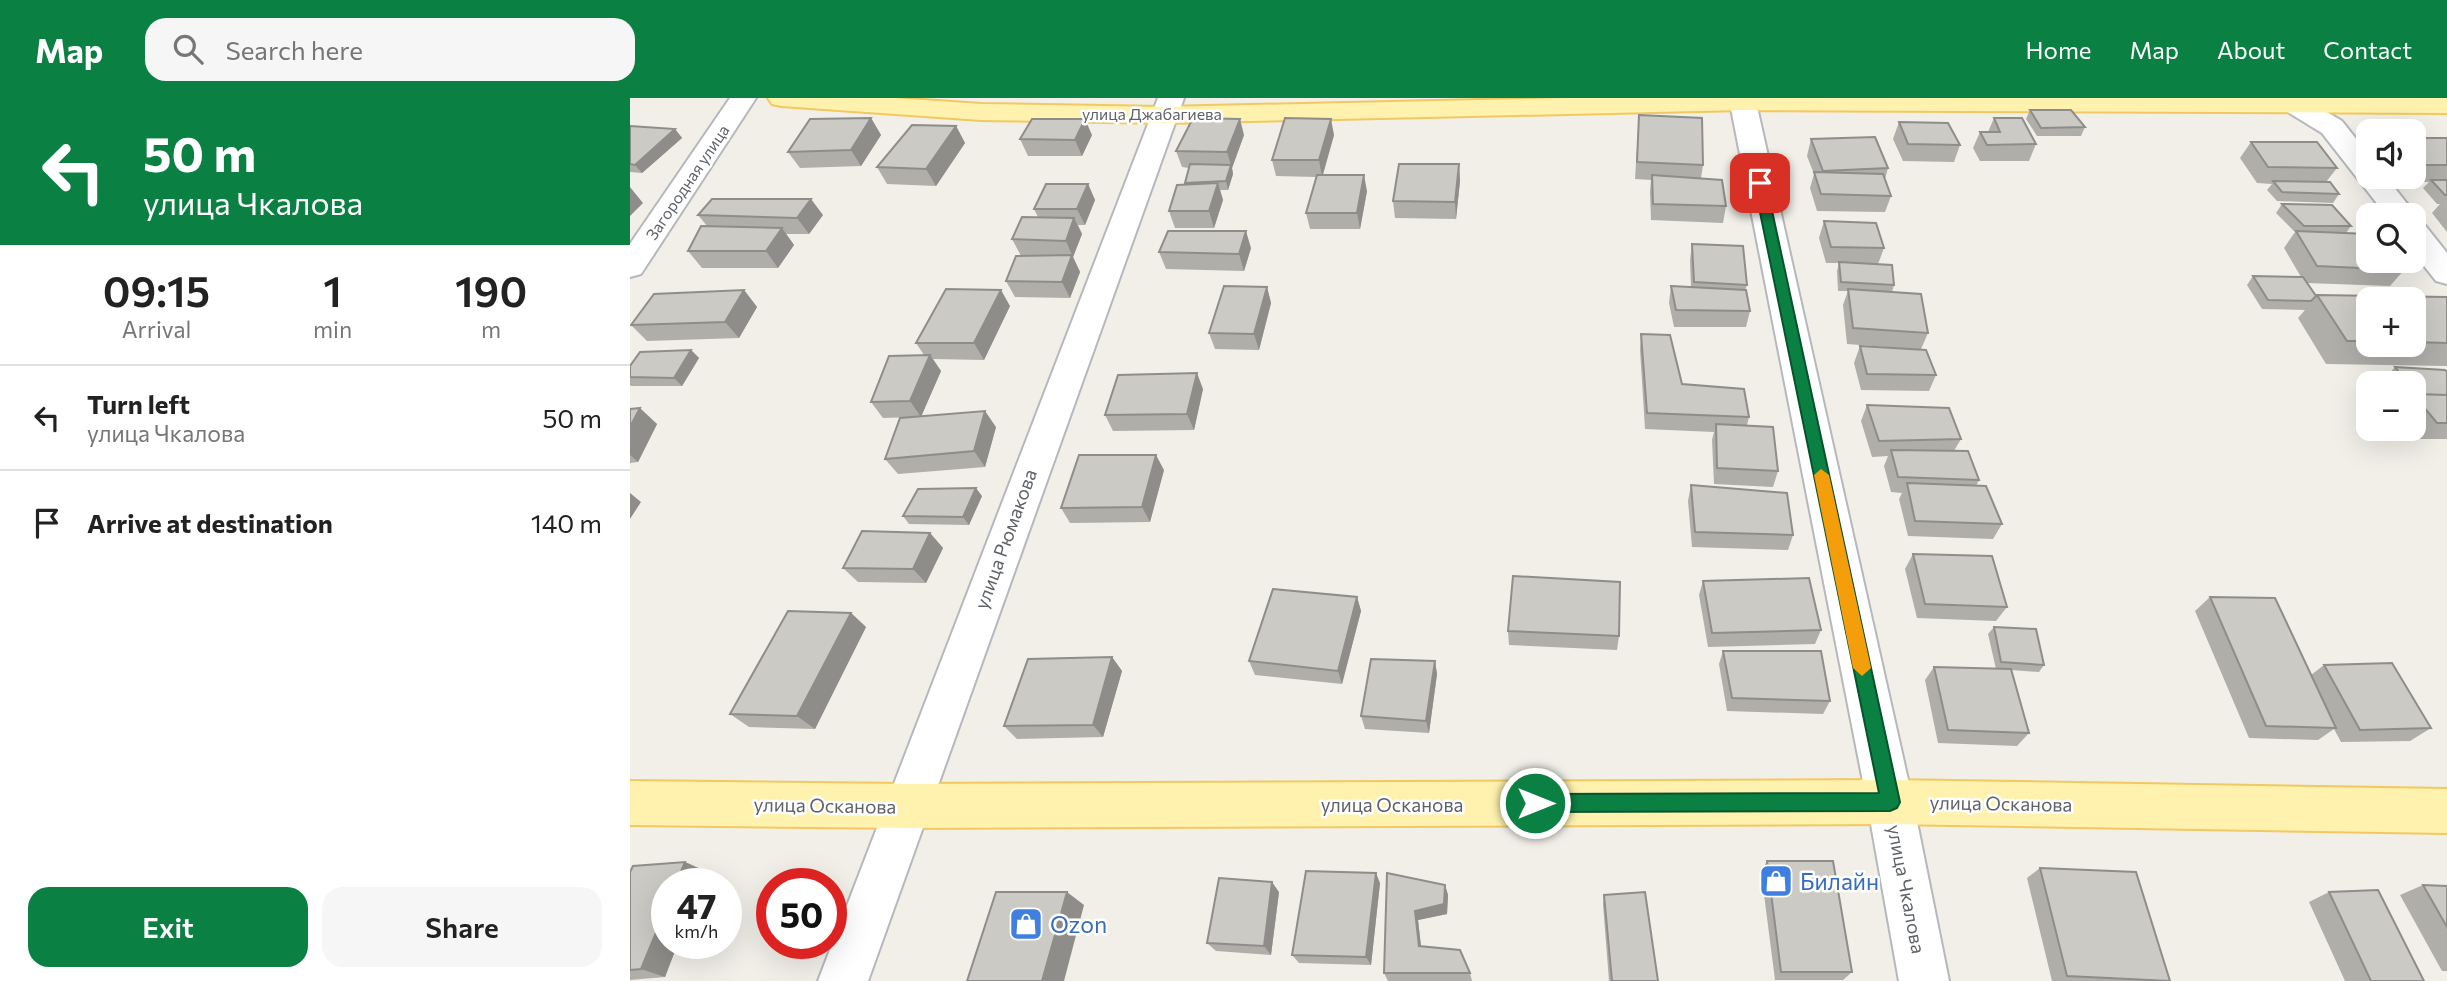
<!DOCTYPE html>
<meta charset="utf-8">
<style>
:root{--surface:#fff;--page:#f6f6f6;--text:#222;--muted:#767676;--line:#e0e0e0;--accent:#0b8043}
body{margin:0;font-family:Commissioner,sans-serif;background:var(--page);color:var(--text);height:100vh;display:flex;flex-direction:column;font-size:26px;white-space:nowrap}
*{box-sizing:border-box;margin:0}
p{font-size:23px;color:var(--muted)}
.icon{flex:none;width:38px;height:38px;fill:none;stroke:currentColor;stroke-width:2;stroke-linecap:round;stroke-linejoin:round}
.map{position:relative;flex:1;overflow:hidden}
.details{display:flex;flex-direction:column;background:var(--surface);width:630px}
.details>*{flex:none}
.guide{background:#0b8043;color:#fff;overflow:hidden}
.tools{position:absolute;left:1726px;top:21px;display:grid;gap:14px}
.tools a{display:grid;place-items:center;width:70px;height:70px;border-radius:14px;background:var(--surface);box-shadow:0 7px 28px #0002;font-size:35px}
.speed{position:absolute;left:21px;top:770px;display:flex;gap:14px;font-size:35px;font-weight:700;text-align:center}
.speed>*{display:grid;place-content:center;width:91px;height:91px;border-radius:50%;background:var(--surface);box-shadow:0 7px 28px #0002;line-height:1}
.speed small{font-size:18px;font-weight:400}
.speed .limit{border:10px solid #d22;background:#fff;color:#111}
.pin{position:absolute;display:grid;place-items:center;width:60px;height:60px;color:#fff;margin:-30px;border-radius:14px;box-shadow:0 4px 10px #0006}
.me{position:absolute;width:77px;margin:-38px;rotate:90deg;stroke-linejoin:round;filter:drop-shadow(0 0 5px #0008)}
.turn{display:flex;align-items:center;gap:24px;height:147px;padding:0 28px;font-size:32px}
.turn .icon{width:91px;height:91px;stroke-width:2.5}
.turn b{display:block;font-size:49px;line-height:60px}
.eta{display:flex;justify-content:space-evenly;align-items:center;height:119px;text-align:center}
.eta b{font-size:42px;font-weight:600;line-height:49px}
.primary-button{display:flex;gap:14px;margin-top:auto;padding:14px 28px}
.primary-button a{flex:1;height:80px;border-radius:21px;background:var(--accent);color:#fff;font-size:28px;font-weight:600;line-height:80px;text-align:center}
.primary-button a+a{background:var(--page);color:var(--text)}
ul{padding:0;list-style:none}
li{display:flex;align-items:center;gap:21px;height:105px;padding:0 28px;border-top:2px solid var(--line)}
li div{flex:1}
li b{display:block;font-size:26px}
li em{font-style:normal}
header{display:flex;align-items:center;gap:42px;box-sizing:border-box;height:98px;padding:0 35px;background:var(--accent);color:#fff}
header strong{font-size:33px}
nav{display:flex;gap:38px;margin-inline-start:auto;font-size:24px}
.search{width:490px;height:63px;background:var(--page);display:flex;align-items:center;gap:18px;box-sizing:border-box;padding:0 24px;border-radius:21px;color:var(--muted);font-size:26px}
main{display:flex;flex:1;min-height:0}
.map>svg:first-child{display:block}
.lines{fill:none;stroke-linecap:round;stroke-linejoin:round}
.minor-casing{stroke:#b5b8bc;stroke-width:4}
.major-casing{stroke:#f2c960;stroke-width:4}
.minor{fill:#fff;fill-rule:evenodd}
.major{fill:#fff2af;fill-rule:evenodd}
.wall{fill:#afaea9;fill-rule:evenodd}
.shaded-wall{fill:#8f8d8a}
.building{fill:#cccac5;stroke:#8f8d8a;stroke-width:2}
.route{fill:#0b8043;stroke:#07532c;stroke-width:2}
.slow{fill:#f59e0b}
.labels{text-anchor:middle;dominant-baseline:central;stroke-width:5;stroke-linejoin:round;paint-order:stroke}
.far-street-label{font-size:16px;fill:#5f6368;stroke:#fff}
.street-label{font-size:19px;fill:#5f6368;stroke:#fff}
.near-shop-label{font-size:23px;fill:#366cbe;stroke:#fff;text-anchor:start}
</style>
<header>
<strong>Map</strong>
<div class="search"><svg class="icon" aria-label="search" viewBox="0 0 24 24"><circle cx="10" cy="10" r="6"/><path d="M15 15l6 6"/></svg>Search here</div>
<nav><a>Home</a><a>Map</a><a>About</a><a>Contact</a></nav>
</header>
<main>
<section class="details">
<div class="guide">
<div class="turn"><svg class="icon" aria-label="left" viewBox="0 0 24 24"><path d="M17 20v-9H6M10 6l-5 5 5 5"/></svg><div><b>50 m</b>улица Чкалова</div></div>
</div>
<div class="eta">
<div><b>09:15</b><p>Arrival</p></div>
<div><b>1</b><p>min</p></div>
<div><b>190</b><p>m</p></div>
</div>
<ul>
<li><svg class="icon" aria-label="left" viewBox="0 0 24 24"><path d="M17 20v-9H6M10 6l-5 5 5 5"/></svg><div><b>Turn left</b><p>улица Чкалова</p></div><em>50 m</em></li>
<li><svg class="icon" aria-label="arrive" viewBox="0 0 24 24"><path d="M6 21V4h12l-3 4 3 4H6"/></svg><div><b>Arrive at destination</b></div><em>140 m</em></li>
</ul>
<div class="primary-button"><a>Exit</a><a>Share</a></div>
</section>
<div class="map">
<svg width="1817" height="883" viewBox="0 0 1817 883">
<rect width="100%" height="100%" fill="#f1efe8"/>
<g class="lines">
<defs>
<path id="minor" d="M 100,0 L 126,0 L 11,176 L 0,179 L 0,146 Z
M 528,0 L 554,0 L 238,883 L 188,883 Z
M 1099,0 L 1125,0 L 1283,704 L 1319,883 L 1269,883 L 1237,704 Z
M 1646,0 L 1673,0 L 1712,23 L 1738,56 L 1738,79 L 1756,79 L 1786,117 L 1783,121 L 1783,117 L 1756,117 L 1692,35 L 1656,13 Z
M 1783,124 L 1794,126 L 1817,155 L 1817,186 L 1806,183 L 1783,154 Z"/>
<path id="major" d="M 138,0 L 264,0 L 351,6 L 533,9 L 939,0 L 1817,0 L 1817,15 L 1113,12 L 533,25 L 351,22 L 151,8 L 142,6 Z
M 1260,682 L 1817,691 L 1817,735 L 1260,726 L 277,730 L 0,727 L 0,683 L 277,686 Z"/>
</defs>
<use href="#minor" class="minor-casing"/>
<use href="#major" class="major-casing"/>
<use href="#minor" class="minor"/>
<use href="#major" class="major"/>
</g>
<path class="wall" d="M 1400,12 L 1455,29 L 1451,38 L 1407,38 L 1396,21 Z
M 1009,17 L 1073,67 L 1071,80 L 1096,108 L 1093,125 L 1021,122 L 1020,94 L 1021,82 L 1005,81 Z
M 241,20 L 251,37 L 231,68 L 170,70 L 158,54 Z
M 1364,20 L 1406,46 L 1399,63 L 1350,63 L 1343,50 L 1350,34 L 1358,34 Z
M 1269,24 L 1330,47 L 1324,64 L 1273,63 L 1263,41 Z
M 0,28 L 45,31 L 52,40 L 12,75 L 0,74 Z
M 326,28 L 335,45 L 306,88 L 257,86 L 247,69 Z
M 462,37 L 452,58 L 398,58 L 390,41 Z
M 614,37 L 602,70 L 603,76 L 598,92 L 590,92 L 593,102 L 584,130 L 545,130 L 539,113 L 556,87 L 555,85 L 559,70 L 552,69 L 546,53 Z
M 704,37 L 693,77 L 737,93 L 730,131 L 680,131 L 676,115 L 686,79 L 646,78 L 642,62 Z
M 1783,40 L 1817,40 L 1817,134 L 1802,115 L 1810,106 L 1807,106 L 1793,90 L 1799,84 L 1761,84 L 1757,79 L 1783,79 Z
M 1181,41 L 1258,70 L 1255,81 L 1261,98 L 1255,114 L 1187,113 L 1180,90 L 1184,76 L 1177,58 Z
M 1621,44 L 1707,70 L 1696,84 L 1709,96 L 1703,105 L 1647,103 L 1637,92 L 1642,86 L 1627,85 L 1610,60 Z
M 829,66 L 830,83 L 826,121 L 765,120 L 763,103 Z
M 458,86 L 465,102 L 455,127 L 448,127 L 452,136 L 443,159 L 450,174 L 440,200 L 385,199 L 376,183 L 391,158 L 382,141 L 408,119 L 404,111 Z
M 1652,106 L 1721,128 L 1716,135 L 1774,172 L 1760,188 L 1677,185 L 1686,198 L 1687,197 L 1817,199 L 1817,268 L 1696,266 L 1668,220 L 1675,212 L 1632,211 L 1617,187 L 1623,178 L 1671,179 L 1654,150 L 1665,134 L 1646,115 ZM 1738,201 L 1783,201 L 1783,247 L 1738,247 Z
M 68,117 L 193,117 L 179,136 L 156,136 L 164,147 L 148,170 L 72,170 L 58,153 L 77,128 Z
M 1194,123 L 1254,150 L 1248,166 L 1264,187 L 1262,194 L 1298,235 L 1291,251 L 1306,277 L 1299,293 L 1231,292 L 1224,265 L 1230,248 L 1283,251 L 1217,246 L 1213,207 L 1218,193 L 1208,193 L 1207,173 L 1209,165 L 1196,165 L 1189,140 Z
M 1062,146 L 1117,187 L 1115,192 L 1120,213 L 1116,229 L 1044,229 L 1039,205 L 1041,188 L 1061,189 L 1060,162 Z
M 621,150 L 614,173 L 536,171 L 529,154 Z
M 637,189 L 641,205 L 629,252 L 585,251 L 579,235 Z
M 114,192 L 127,209 L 109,240 L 17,243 L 1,227 Z
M 380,208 L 354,262 L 303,261 L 311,273 L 291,318 L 366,329 L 355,369 L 268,376 L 255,361 L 285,319 L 253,320 L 241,304 L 294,257 L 286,245 Z
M 1011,236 L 1052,286 L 1119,319 L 1117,327 L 1148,373 L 1143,389 L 1084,386 L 1082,342 L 1084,334 L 1015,331 L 1010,252 Z
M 61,252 L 69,260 L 52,288 L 1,288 L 0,287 L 0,268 Z
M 1765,269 L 1817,274 L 1817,341 L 1790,341 L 1781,331 L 1783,331 L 1783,285 L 1762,285 L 1757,278 Z
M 573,291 L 564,332 L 483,333 L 475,317 Z
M 1237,307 L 1331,341 L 1324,353 L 1349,382 L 1346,388 L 1372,426 L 1363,441 L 1278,438 L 1269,401 L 1272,395 L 1261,394 L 1254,368 L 1258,358 L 1242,359 L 1231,323 Z
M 0,311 L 27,326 L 8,364 L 0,365 Z
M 534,372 L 520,424 L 440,425 L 431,410 Z
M 1061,387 L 1163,437 L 1158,452 L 1062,449 L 1058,403 Z
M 352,398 L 339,427 L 279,426 L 273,418 Z
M 300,435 L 313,450 L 296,485 L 228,484 L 213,470 Z
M 1283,456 L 1377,509 L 1366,523 L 1287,520 L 1275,471 Z
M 1073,483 L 1191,532 L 1185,546 L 1078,549 L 1069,497 Z
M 727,499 L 731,513 L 712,586 L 625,577 L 619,563 Z
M 1580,499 L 1681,577 L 1694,567 L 1801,630 L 1780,643 L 1711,644 L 1704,631 L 1688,642 L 1619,640 L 1565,513 Z
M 221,515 L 236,529 L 185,631 L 119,629 L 100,616 Z
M 1364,529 L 1414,567 L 1409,574 L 1381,572 L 1399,635 L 1387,648 L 1308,645 L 1295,582 L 1304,569 L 1366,571 L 1358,536 Z
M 878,533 L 989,538 L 987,552 L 879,547 Z
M 1093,553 L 1200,603 L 1193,616 L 1097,613 L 1089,566 Z
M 482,559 L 492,573 L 473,639 L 387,641 L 374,628 Z
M 805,563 L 807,576 L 799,635 L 735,631 L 731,618 Z
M 1137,763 L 1222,874 L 1213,882 L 1145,882 L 1131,773 Z
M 55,764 L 77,774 L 72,786 L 37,786 L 37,845 L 48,845 L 35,879 L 0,882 L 0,774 Z
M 1410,770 L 1540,883 L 1422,883 L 1397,780 Z
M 757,775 L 815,787 L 818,797 L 817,816 L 788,822 L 791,848 L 840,875 L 842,883 L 758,883 L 754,875 Z
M 750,785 L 741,867 L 669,865 L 662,857 Z
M 1793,787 L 1817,788 L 1817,873 L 1812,873 L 1770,797 Z
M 649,794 L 641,857 L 586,853 L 577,845 Z
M 1699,794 L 1794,883 L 1715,883 L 1679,804 Z
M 974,797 L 1028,883 L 979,883 L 973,806 Z"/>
<path class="shaded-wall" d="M 241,20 L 251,37 L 231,68 L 221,52 Z
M 455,21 L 462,37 L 452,58 L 445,42 Z
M 610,21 L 614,37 L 602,70 L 603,76 L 598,92 L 596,83 L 601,67 L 597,54 Z
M 701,21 L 704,37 L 692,79 L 689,62 Z
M 326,28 L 335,45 L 306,88 L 296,71 Z
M 45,31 L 52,40 L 12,75 L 5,67 Z
M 829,66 L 830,83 L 826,121 L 825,104 Z
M 734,77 L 737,93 L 730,131 L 727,115 Z
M 588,85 L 593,102 L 584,130 L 579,113 Z
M 458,86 L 465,102 L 455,127 L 447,111 Z
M 0,89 L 13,105 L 0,118 Z
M 181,101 L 193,117 L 179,136 L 167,120 Z
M 444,120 L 452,136 L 443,159 L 450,174 L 440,200 L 432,184 L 442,157 L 436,143 Z
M 152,130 L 164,147 L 148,170 L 136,153 Z
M 616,133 L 621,150 L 614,173 L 609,156 Z
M 637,189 L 641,205 L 629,252 L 624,236 Z
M 114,192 L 127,209 L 109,240 L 95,224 Z
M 371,192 L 380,208 L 354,262 L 344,245 Z
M 61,252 L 69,260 L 52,288 L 44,280 Z
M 300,257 L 311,273 L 291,319 L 280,303 Z
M 567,275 L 573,291 L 564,332 L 557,316 Z
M 10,310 L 27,326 L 8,364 L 0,357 L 0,329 Z
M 355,313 L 366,329 L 355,369 L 344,353 Z
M 526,357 L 534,372 L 520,424 L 512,409 Z
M 346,390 L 352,398 L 339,427 L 333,419 Z
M 0,395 L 11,404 L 0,421 Z
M 300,435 L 313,450 L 296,485 L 283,471 Z
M 727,499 L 731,513 L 712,586 L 708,573 Z
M 221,515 L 236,529 L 185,631 L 167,618 Z
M 482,559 L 492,573 L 473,639 L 463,627 Z
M 805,563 L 807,576 L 799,635 L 796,623 Z
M 55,764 L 77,774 L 72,786 L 46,786 Z
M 746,775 L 750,785 L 741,867 L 736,859 Z
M 642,784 L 649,794 L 641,857 L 634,848 Z
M 815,787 L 818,797 L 817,816 L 788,822 L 792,857 L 789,848 L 785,813 Z
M 437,794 L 454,807 L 434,883 L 412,883 Z
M 37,808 L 37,845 L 48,845 L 35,879 L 11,871 Z"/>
<path class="building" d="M 1400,12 L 1441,12 L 1455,29 L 1411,30 Z
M 1009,17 L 1072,20 L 1073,67 L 1007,64 Z
M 241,20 L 221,52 L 158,54 L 180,21 Z
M 563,20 L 610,21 L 597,54 L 546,53 Z
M 655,20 L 701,21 L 689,62 L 642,62 Z
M 1364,20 L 1392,20 L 1406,46 L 1357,47 L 1350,34 L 1370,34 Z
M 402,21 L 455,21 L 445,42 L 390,41 Z
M 1269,24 L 1318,25 L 1330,47 L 1278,46 Z
M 282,27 L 326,28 L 296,71 L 247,69 Z
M 0,28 L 45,31 L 5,67 L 0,66 Z
M 1245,39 L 1258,70 L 1193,73 L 1181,41 Z
M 1783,40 L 1817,40 L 1817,67 L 1783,67 Z
M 1621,44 L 1687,44 L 1707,70 L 1638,69 Z
M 560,66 L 601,67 L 596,83 L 555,85 Z
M 769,66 L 829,66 L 825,104 L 763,103 Z
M 1184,74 L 1253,76 L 1261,98 L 1191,96 Z
M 687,77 L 734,77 L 727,115 L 676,115 Z
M 1022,77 L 1092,82 L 1096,108 L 1023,106 Z
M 1801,82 L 1817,82 L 1817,97 L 1815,97 Z
M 1643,83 L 1700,84 L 1709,96 L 1652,94 Z
M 588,85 L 579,113 L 539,113 L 547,87 Z
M 416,86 L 458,86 L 447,111 L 404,111 Z
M 82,101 L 181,101 L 167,120 L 68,117 Z
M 1652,106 L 1702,107 L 1721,128 L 1674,128 Z
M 392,119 L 444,120 L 436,143 L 382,141 Z
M 1194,123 L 1246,125 L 1254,150 L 1201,149 Z
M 71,128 L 152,130 L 136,153 L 58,153 Z
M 538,133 L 616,133 L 609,156 L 529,154 Z
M 1666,133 L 1738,136 L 1738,163 L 1768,163 L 1774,172 L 1687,168 Z
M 1062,146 L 1113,148 L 1117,187 L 1064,184 Z
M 442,157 L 432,184 L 376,183 L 386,158 Z
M 1209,164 L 1262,167 L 1264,187 L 1211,184 Z
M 1623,178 L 1673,179 L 1686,198 L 1681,203 L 1638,202 Z
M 594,188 L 637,189 L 624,236 L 579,235 Z
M 1041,188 L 1116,192 L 1120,213 L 1046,212 Z
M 316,191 L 371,192 L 344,245 L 286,245 Z
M 1218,191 L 1291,196 L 1298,235 L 1223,230 Z
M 114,192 L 95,224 L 1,227 L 24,196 Z
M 1687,197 L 1817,199 L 1817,245 L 1783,244 L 1783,201 L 1738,201 L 1738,243 L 1717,243 Z
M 1011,236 L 1040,237 L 1052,286 L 1114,291 L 1119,319 L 1017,315 Z
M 1230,248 L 1296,252 L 1306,277 L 1237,276 Z
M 61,252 L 44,280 L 0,279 L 0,268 L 10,254 Z
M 300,257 L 280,303 L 241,304 L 259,258 Z
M 1765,269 L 1815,272 L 1817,274 L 1817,297 L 1785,296 L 1783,294 L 1783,285 L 1777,285 Z
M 567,275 L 557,316 L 475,317 L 488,277 Z
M 1783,296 L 1817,297 L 1817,325 L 1807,325 Z
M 1237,307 L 1319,310 L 1331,341 L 1249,343 Z
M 10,310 L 0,329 L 0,311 Z
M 355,313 L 344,353 L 255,361 L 270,320 Z
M 1086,326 L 1143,329 L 1148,373 L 1087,370 Z
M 1261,352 L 1338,353 L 1349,382 L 1268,379 Z
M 449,357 L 526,357 L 512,409 L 431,410 Z
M 1277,385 L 1356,388 L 1372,426 L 1285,423 Z
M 1061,387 L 1157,395 L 1163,437 L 1065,434 Z
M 346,390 L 333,419 L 273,418 L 288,391 Z
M 232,433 L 300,435 L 283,471 L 213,470 Z
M 1283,456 L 1362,458 L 1377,509 L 1295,506 Z
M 883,478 L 990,484 L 989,538 L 878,533 Z
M 1179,480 L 1191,532 L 1082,535 L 1073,483 Z
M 643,491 L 727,499 L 708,573 L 619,563 Z
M 1580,499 L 1645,500 L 1706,630 L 1636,628 Z
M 158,513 L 221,515 L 167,618 L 100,616 Z
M 1364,529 L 1406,531 L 1414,567 L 1371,564 Z
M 1093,553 L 1191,553 L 1200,603 L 1102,600 Z
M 482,559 L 463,627 L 374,628 L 398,561 Z
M 741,561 L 805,563 L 796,623 L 731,618 Z
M 1762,565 L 1801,630 L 1730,632 L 1694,567 Z
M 1304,569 L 1381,571 L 1399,635 L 1318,632 Z
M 1137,763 L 1203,763 L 1222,874 L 1151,874 Z
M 55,764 L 46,786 L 37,786 L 37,808 L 11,871 L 0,872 L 0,774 L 3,768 Z
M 1410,770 L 1506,774 L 1540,883 L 1437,878 Z
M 676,773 L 746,775 L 736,859 L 662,857 Z
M 757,775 L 815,787 L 814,806 L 785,813 L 789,848 L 830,852 L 840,875 L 754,875 Z
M 589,780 L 642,784 L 634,848 L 577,845 Z
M 1793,787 L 1817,788 L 1817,829 Z
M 1748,792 L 1794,883 L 1741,883 L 1699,794 Z
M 366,794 L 437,794 L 412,883 L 337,883 Z
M 1015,794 L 1028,883 L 982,883 L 974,797 Z"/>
<path class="route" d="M 1130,82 L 1136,85 L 1270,704 L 1267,710 L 1260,713 L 905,714 L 898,712 L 896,705 L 898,699 L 905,696 L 1249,695 L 1124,85 Z"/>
<path class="slow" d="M 1191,371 L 1199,377 L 1241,570 L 1232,578 L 1223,570 L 1184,377 Z"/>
<defs>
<symbol id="shop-square" viewBox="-11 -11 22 22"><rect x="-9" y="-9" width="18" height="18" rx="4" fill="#3f7fe0" stroke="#fff"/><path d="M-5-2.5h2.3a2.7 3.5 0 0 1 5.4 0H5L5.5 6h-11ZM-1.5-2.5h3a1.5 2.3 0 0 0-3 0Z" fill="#fff"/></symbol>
</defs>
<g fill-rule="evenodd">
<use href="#shop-square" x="1127" y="764" width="38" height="38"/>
<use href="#shop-square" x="377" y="807" width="38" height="38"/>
</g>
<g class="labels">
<g class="far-street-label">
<text x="522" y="15">улица Джабагиева</text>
<text transform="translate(57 84) rotate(-56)">Загородная улица</text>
</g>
<g class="street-label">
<text transform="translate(375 441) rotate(-70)">улица Рюмакова</text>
<text transform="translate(1371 705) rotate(1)">улица Осканова</text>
<text x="762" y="706">улица Осканова</text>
<text transform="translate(195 707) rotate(1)">улица Осканова</text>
<text transform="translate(1277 791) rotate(79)">улица Чкалова</text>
</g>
<g class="near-shop-label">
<text x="1170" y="783">Билайн</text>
<text x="420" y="826">Ozon</text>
</g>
</g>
</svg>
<div class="tools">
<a><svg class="icon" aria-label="sound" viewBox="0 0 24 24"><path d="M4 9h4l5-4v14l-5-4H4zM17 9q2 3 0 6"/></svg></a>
<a><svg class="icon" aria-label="search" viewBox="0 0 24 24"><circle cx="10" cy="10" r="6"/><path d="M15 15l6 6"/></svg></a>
<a>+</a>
<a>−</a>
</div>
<div class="speed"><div>47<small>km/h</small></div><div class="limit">50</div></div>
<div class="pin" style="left:1130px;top:85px;background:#d93025"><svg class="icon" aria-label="arrive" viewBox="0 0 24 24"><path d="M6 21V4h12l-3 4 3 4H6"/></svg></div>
<svg class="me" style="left:905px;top:705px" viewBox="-20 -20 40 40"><circle r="17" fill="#0b8043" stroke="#fff" stroke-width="3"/><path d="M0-11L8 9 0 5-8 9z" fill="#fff"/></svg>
</div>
</main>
